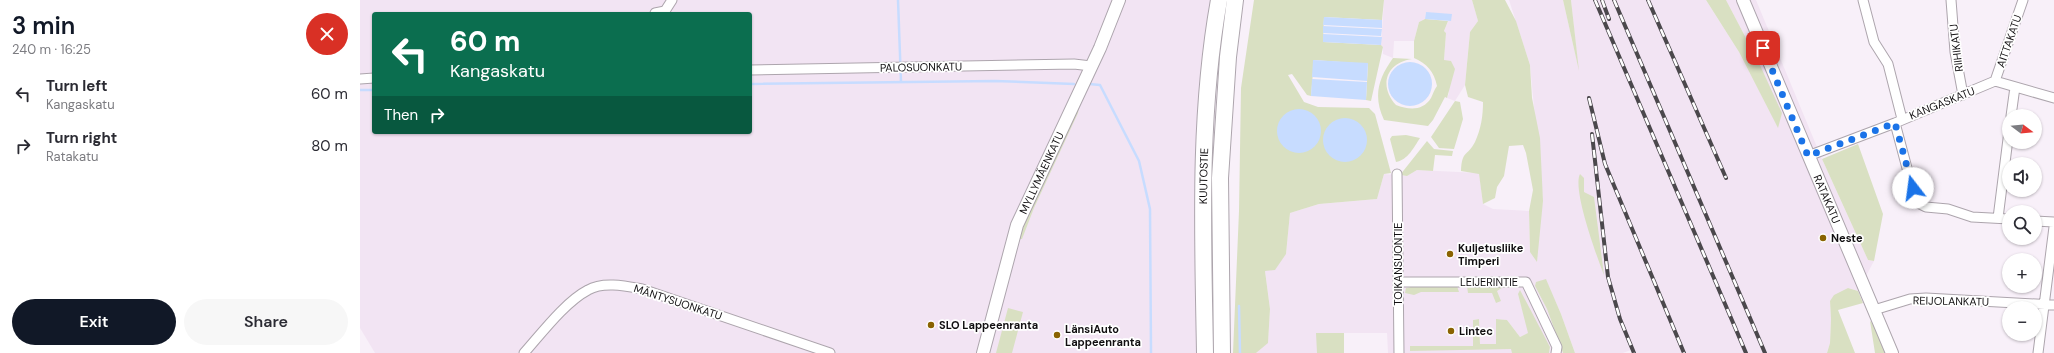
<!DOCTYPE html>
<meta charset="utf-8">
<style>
:root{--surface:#fff;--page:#f7f7f7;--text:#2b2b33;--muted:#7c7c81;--accent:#111827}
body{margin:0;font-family:"DM Sans",sans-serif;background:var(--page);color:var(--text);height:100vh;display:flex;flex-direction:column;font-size:15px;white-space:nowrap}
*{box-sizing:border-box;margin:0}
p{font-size:13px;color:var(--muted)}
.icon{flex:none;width:22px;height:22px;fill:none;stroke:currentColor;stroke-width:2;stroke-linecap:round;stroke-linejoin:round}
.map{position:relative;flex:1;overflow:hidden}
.details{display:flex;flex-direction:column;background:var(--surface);width:360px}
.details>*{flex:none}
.guide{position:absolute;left:12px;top:12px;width:380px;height:122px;border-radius:4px;box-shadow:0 1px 3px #0004;background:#0b6e4f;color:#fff;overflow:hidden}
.needle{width:26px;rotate:106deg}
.tools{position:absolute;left:1642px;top:109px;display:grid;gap:8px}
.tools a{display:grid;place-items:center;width:40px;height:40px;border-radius:50%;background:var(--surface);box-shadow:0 1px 3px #0004;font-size:20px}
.pin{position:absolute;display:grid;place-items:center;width:34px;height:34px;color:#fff;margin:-17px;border-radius:8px;box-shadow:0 2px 6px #0006}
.me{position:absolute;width:44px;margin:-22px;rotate:345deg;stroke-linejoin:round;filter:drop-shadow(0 0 3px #0008)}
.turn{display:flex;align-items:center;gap:14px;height:84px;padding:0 12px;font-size:18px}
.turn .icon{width:52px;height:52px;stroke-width:2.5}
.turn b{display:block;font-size:28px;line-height:34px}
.then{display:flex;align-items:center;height:38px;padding:0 12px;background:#0003;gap:8px;font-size:15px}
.round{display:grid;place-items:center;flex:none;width:42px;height:42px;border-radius:21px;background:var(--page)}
.headline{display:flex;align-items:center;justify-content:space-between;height:68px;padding:0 12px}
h1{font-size:24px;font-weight:600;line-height:30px;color:var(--accent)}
.action{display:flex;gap:8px;margin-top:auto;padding:8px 12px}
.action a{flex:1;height:46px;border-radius:24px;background:var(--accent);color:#fff;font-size:16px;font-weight:600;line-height:46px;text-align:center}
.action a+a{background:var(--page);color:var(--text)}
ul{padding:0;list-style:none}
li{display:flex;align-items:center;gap:12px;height:52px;padding:0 12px}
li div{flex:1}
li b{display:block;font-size:15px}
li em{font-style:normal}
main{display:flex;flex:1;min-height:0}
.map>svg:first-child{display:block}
.built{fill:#f2e4f3;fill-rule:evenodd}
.green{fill:#d9e0c2}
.water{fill:#c7dcff}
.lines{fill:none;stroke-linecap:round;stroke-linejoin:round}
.stream{stroke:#c7dcff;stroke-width:2.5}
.street-casing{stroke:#ada5ad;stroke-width:11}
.secondary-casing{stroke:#ada5ad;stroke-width:14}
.highway-casing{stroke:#ada5ad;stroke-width:18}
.street{stroke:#fff;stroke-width:9}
.secondary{stroke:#fff;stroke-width:12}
.highway{stroke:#fff;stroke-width:16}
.rail-casing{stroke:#4b484c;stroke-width:4}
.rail{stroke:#fff;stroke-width:2.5;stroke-dasharray:8;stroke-linecap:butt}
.route{stroke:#1a73e8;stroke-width:7;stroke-dasharray:0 12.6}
.poi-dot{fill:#8a6301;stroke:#fff;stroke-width:1.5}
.labels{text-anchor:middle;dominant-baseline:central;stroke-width:3.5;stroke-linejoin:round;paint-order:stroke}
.street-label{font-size:11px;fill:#110f11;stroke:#fff}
.poi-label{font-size:11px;font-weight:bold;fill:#110f11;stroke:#fff;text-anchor:start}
</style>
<main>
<section class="details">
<div class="headline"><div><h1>3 min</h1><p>240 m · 16:25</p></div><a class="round" style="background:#d93025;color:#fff"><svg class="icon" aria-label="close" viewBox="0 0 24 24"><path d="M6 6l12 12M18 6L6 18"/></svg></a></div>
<ul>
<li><svg class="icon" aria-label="left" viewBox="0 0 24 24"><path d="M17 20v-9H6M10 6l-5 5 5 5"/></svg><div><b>Turn left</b><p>Kangaskatu</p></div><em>60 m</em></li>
<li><svg class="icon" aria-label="right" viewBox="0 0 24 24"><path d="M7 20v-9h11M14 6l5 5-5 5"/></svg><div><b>Turn right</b><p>Ratakatu</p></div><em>80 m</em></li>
</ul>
<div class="action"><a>Exit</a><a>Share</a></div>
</section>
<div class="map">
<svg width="1694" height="353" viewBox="0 0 1694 353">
<rect width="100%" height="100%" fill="#f8f0f9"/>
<path class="built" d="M 0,0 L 852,0 L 837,353 L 15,353 L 0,328 ZM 14,14 L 390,14 L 390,132 L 14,132 Z
M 1024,0 L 1112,0 L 1118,21 L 1110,32 L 1105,85 L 1095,101 L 1087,98 L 1089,93 L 1084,60 L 1086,33 L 1084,31 L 1088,21 L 1091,21 L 1066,12 L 1065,19 L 1059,22 L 1054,41 L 1034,41 L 1033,58 L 1023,54 L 1023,47 L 1021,45 Z
M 1149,0 L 1203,0 L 1218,66 L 1211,0 L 1346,0 L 1379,52 L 1418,127 L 1399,63 L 1366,0 L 1396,0 L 1462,159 L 1508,260 L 1514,261 L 1498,291 L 1488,288 L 1470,301 L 1471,319 L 1470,343 L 1467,353 L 1272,353 L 1271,350 L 1263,353 L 1215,353 L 1201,314 L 1186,280 L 1175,286 L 1187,309 L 1203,353 L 1189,353 L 1190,347 L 1158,294 L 1169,333 L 1160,337 L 1147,320 L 1136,319 L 1136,344 L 1120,344 L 1119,319 L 1113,320 L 1113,346 L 1050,346 L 1152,348 L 1152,353 L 1028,353 L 1027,333 L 957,333 L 957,353 L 896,353 L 908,342 L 910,309 L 905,271 L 926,254 L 930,213 L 959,204 L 1017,199 L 1024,174 L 1047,176 L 1057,170 L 1119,173 L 1123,204 L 1133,209 L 1169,211 L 1170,252 L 1183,201 L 1170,65 Z"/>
<path class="green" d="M 894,0 L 1024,0 L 1022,20 L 964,17 L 963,42 L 1021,45 L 1023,47 L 1011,101 L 1006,100 L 1008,64 L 954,60 L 951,96 L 947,95 L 932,74 L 928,75 L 944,102 L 958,107 L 1009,108 L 1015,114 L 1031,173 L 1024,174 L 1017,199 L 959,204 L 930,213 L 926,254 L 915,270 L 905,271 L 910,309 L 908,343 L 896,353 L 873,353 L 879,211 L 881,88 Z
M 1112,0 L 1145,0 L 1156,21 L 1170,65 L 1172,98 L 1180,138 L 1183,201 L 1177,262 L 1170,252 L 1169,211 L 1173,190 L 1166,153 L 1163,145 L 1149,146 L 1144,176 L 1137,187 L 1135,198 L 1123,204 L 1119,174 L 1101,171 C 1102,150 1107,157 1115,142 C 1121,129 1123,116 1123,102 L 1108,97 L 1105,85 L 1110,32 L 1118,21 Z
M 1203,0 L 1211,0 L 1219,71 Z
M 1346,0 L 1366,0 L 1399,63 L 1422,113 L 1418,128 L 1379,52 Z
M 1065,19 L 1088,21 L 1084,31 L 1086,33 L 1084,60 L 1091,61 L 1095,69 L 1087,98 L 1085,97 L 1073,120 L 1068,126 L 1024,120 C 1013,96 1018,79 1033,58 L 1052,59 C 1025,63 1019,87 1036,105 C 1049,110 1063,111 1071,98 C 1073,94 1074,90 1077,86 C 1074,71 1067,64 1054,58 L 1054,41 L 1059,22 Z
M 720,101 L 718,113 L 674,208 L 662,239 L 659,239 L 673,201 Z
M 1095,101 L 1100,102 L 1103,119 L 1094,149 L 1079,148 L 1071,137 Z
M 1046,135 L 1060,138 C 1054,147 1048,160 1036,162 L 1030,139 L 1032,136 Z
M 1067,141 L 1074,149 L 1093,151 L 1092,156 L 1075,155 L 1073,171 L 1057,170 L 1047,176 L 1040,175 Z
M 1498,144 L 1523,214 L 1514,261 L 1508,260 L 1462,159 Z
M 1220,174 L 1224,178 L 1224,192 L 1234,197 L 1244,275 C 1237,257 1212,189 1220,174 Z
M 1186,279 L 1201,314 L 1215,353 L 1203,353 L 1187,309 L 1175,286 L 1176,282 Z
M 1055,286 L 1097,286 L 1099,292 L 1061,292 L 1054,295 L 1045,293 L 1046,288 Z
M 1107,286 L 1145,286 L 1137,291 L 1141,301 L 1136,303 L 1132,293 L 1108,293 Z
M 1488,288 L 1498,291 L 1503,303 L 1478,310 L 1495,353 L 1467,353 L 1470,343 L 1471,319 L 1470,301 L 1474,295 Z
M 1160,290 L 1190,347 L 1189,353 L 1152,353 L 1151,349 L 1050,351 L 1050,346 L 1113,346 L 1113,320 L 1119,319 L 1120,344 L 1136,344 L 1136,319 L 1147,320 L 1160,337 L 1168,333 L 1158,294 Z
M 648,308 L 663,312 L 652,353 L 636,353 Z
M 1510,321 L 1517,327 L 1527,353 L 1515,353 Z
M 956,333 L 984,333 L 984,353 L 1028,353 L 957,353 Z"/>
<path class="water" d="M 1066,12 L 1092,14 L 1091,21 L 1065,19 Z
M 964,17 L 1022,20 L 1022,28 L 963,25 Z
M 963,26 L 1022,29 L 1021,36 L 963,33 Z
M 963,34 L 1022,37 L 1021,45 L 963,42 Z
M 953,60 L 1008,63 L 1007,81 L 952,77 Z
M1028 84a22 22 0 1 1 44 0a22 22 0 1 1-44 0Z
M 952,79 L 1007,82 L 1006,100 L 951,96 Z
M917 131a22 22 0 1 1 44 0a22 22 0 1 1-44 0Z
M963 140a22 22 0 1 1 44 0a22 22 0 1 1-44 0Z"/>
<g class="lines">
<path class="stream" d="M 538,0 L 541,82
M 390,84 L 635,81 L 714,84
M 729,84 L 740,85 L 779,161 L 790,209 L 791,353
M 0,90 L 14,90
M 879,306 L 880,353"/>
<defs>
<path id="street" d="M 1503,0 L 1514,42 L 1528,64 L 1542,119
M 1591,0 L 1595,52 L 1603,95
M 295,13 L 305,11 L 312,0
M 390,70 L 714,64 L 731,66
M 0,79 L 14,78
M 1635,81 L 1663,0
M 1651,116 L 1655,87
M 1535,123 L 1556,202 L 1566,207 L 1588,209 L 1612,217 L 1649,219
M 1448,156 L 1535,123 L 1635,81 L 1694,98
M 1037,174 L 1039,353
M 1638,218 L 1649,131
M 1675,221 L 1694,222
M 1038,282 L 1166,282 L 1197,347 L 1196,353
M 1514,310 L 1550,299 L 1566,298 L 1694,305
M 164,353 C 181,334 205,302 228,290 C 243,281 266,286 282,289 L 470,353
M 1678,353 L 1694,227"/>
<g id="secondary">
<path id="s1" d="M 1383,0 L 1532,353"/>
<path id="s2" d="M 623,353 L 657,225 L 740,48 L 759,0"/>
</g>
<g id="highway">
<path id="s3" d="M 845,353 C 843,236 838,116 859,0"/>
<path d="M 862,353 L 860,178 L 868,57 L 875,0"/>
</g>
</defs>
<use href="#street" class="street-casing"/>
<use href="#secondary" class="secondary-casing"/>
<use href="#highway" class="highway-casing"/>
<use href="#street" class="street"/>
<use href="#secondary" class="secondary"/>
<use href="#highway" class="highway"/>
<defs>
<path id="rail" d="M 1235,0 L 1386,353
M 1242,0 L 1249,19
M 1254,0 L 1405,353
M 1288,0 L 1366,178
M 1229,98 L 1245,164 L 1324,353
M 1232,134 L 1248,277 L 1260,319 L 1274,353"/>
</defs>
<use href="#rail" class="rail-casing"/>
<use href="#rail" class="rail"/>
</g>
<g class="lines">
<path class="route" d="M 1403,48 L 1448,156 L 1535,123 L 1553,188"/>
</g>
<g class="poi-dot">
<circle cx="1463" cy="238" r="4"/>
<circle cx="1090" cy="254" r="4"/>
<circle cx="571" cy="325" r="4"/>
<circle cx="1091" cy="331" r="4"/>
<circle cx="697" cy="335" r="4"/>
</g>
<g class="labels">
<g class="street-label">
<text transform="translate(1649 41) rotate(-71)">AITTAKATU</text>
<text transform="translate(1596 48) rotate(-97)">RIIHIKATU</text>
<text transform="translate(561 67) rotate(-1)">PALOSUONKATU</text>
<text transform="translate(1582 103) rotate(-22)">KANGASKATU</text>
<text stroke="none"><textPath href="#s2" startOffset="190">MYLLYMÄENKATU</textPath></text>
<text stroke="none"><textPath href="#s3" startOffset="177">KUUTOSTIE</textPath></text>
<text stroke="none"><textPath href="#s1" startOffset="216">RATAKATU</textPath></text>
<text transform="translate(1038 264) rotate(-90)">TOIKANSUONTIE</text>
<text x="1129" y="282">LEIJERINTIE</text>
<text transform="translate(1591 301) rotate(1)">REIJOLANKATU</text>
<text transform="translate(318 302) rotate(18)">MÄNTYSUONKATU</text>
</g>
<g class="poi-label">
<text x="1471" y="238">Neste</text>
<text x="1098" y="248">Kuljetusliike<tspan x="1098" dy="13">Timperi</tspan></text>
<text x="579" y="325">SLO Lappeenranta</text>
<text x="705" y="329">LänsiAuto<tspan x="705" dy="13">Lappeenranta</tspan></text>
<text x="1099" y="331">Lintec</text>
</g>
</g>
</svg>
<div class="tools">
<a><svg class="needle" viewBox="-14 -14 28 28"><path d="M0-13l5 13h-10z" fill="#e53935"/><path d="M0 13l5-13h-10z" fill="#7c7c81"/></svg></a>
<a><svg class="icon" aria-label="sound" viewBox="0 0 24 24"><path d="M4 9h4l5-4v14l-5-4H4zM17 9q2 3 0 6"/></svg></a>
<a><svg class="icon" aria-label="search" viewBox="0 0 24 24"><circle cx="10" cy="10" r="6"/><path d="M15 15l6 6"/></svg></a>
<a>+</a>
<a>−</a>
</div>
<div class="pin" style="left:1403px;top:48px;background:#d93025"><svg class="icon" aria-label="arrive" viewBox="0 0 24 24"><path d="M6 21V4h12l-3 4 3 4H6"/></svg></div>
<svg class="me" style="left:1553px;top:188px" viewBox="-20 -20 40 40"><circle r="19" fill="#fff"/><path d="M0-13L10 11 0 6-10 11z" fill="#1a73e8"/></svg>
<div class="guide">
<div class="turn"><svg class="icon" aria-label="left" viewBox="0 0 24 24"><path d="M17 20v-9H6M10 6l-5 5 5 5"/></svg><div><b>60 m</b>Kangaskatu</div></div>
<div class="then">Then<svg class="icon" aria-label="right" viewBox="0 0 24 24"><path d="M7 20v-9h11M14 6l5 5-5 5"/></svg></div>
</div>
</div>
</main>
